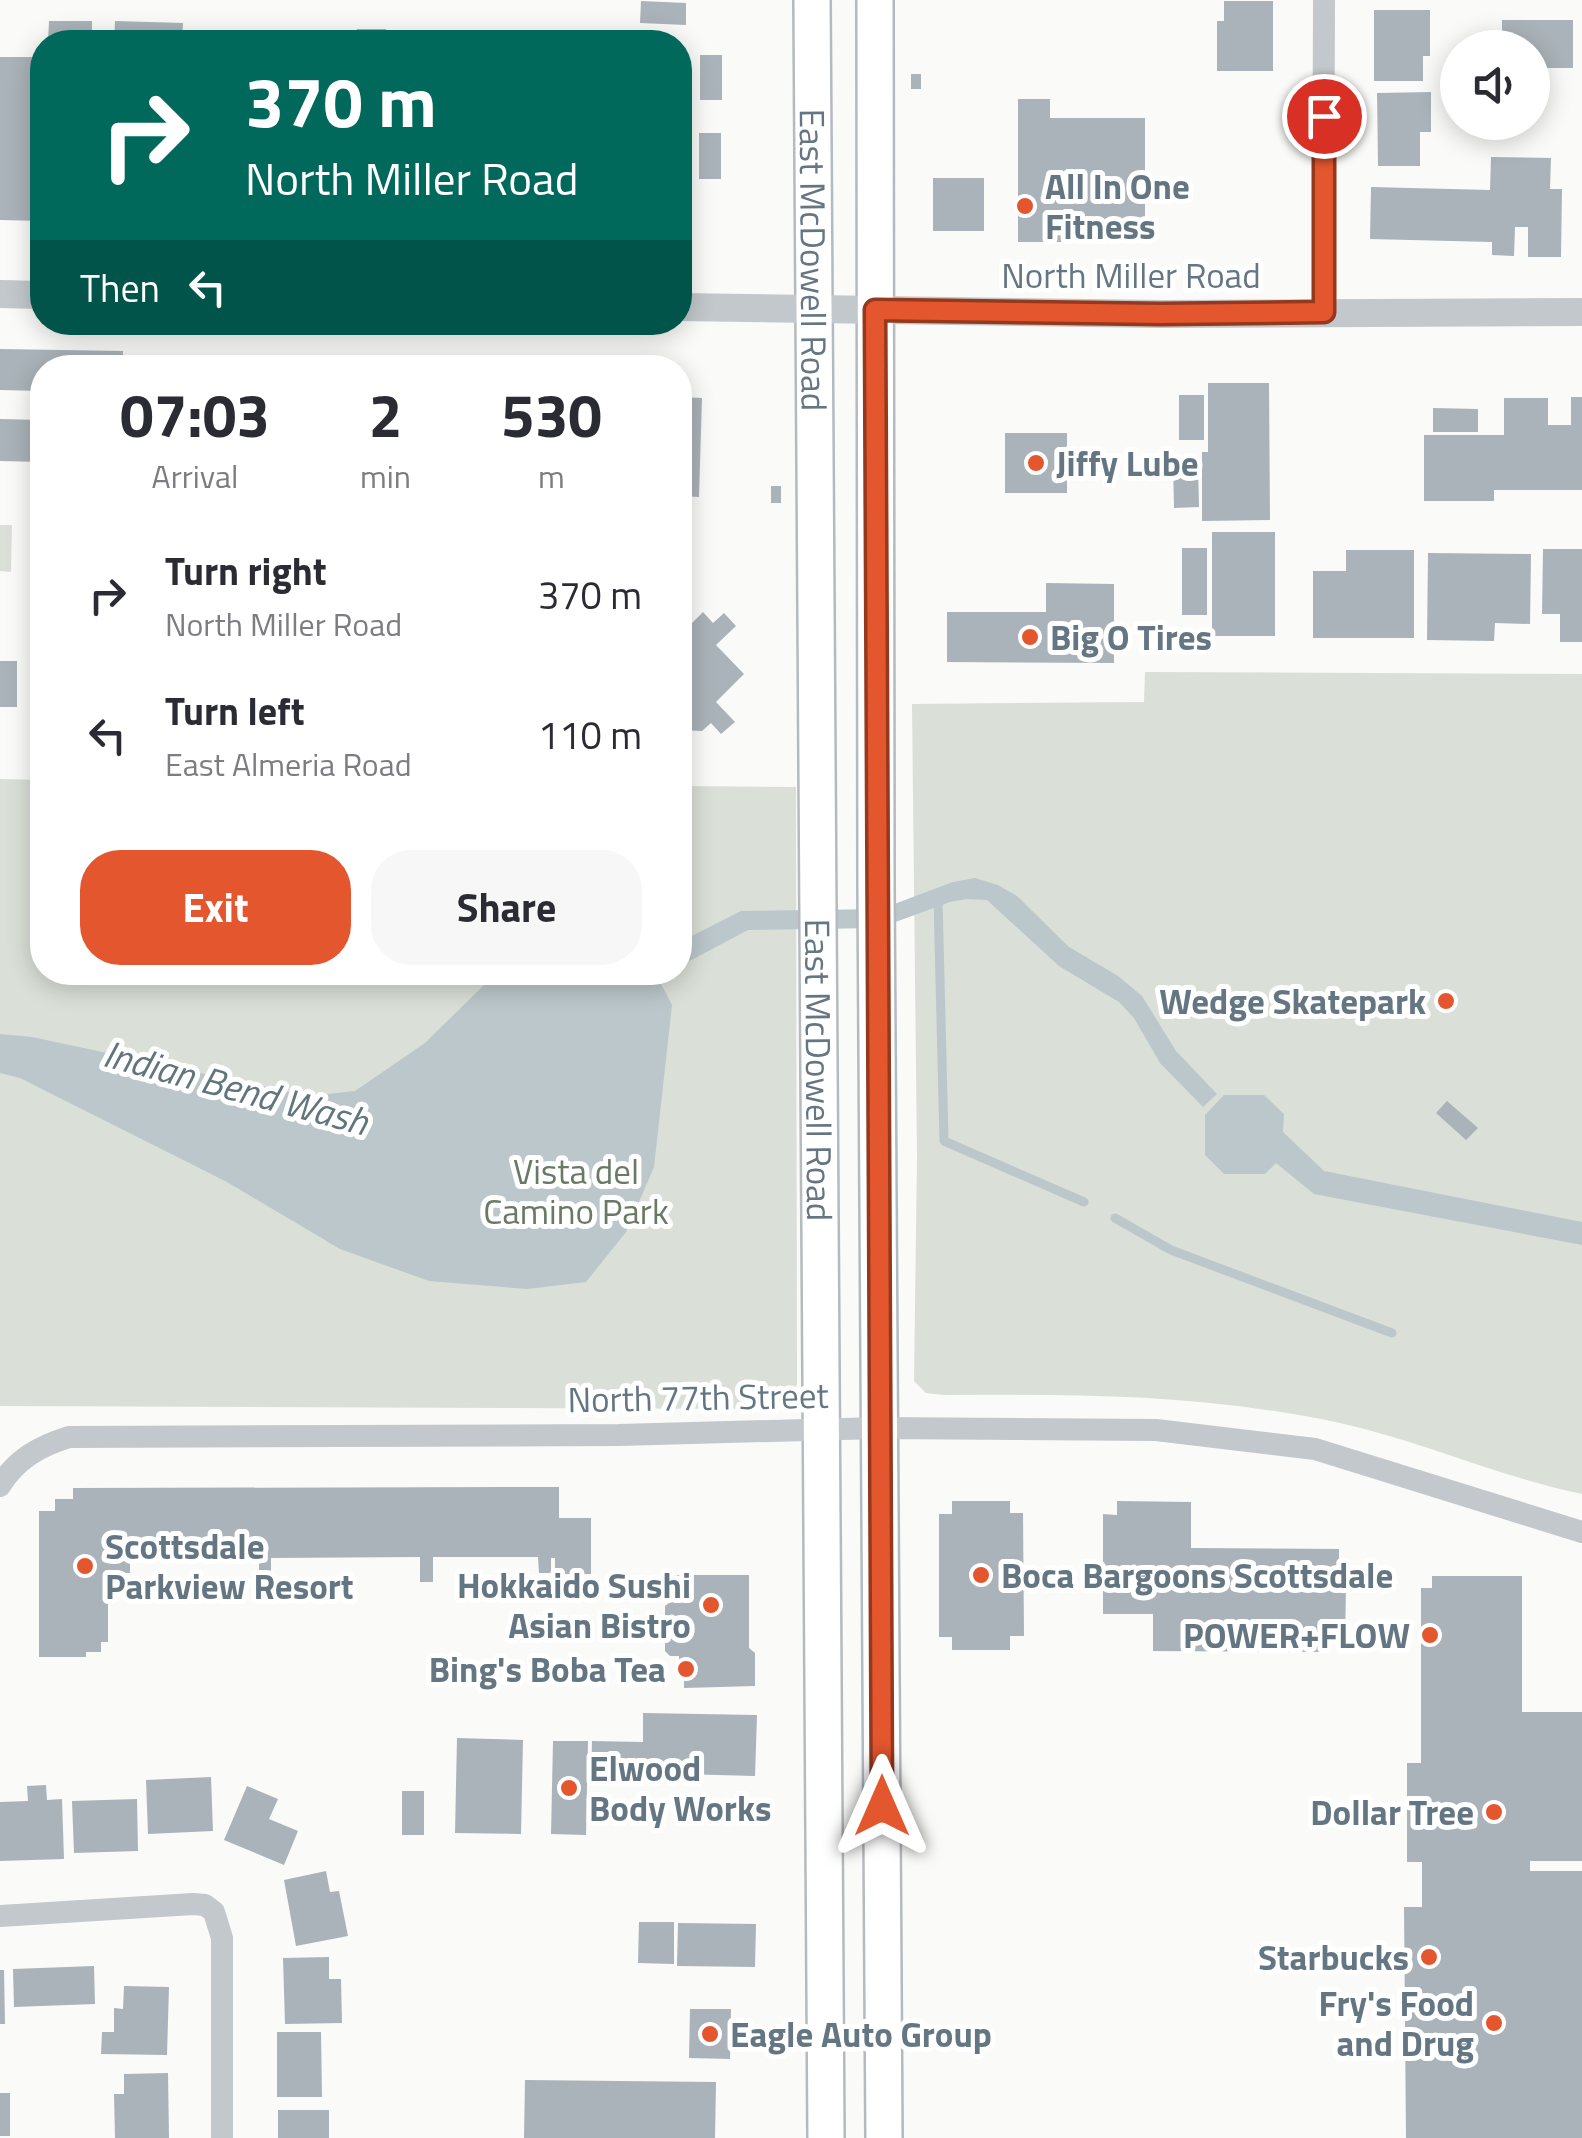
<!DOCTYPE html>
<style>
:root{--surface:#fff;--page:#f7f7f7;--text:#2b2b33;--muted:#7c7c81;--accent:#e4572e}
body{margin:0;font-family:"Titillium Web",sans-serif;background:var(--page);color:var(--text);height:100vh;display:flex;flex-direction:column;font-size:38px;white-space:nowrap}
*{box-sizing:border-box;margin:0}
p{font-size:32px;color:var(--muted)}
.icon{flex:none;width:55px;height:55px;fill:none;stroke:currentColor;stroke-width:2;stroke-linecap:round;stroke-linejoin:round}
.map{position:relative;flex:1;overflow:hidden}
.details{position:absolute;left:30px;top:355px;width:662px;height:630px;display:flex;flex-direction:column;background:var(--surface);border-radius:40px;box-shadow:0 5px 25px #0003}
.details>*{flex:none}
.guide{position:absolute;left:30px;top:30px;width:662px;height:305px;border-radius:40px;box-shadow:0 5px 25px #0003;background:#00695c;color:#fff;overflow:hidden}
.controls{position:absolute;left:1440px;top:30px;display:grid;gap:20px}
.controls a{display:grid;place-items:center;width:110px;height:110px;border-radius:50%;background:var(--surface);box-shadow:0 5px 25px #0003;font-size:50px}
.pin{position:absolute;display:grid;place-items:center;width:85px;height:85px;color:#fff;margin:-42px;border:5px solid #fff;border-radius:50%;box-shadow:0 2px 10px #0007}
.me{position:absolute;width:110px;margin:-55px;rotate:0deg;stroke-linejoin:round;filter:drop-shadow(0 0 8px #0008)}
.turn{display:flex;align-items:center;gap:35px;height:210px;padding:0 50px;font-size:45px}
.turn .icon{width:130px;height:130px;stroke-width:2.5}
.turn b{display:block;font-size:70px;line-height:85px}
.then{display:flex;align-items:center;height:95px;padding:0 50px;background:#0003;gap:20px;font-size:38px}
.eta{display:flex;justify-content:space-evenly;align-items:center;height:170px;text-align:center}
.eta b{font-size:60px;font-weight:700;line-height:70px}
.action{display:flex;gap:20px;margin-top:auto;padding:20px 50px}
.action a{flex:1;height:115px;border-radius:40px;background:var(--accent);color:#fff;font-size:40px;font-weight:700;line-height:115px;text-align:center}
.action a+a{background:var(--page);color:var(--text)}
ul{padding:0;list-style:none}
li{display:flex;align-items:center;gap:30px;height:140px;padding:0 50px}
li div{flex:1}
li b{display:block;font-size:38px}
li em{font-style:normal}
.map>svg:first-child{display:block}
.green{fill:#dadfd7}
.water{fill:#bbc7cb}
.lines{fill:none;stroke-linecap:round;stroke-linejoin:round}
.stream{stroke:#bbc7cb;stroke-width:9}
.building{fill:#aab3b9}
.primary-casing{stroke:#b5babe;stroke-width:40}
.minor{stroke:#c3c8cc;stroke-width:22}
.tertiary{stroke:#c3c8cc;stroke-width:28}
.primary{stroke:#fff;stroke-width:35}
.route-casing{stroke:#94391e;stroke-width:25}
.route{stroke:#e4572e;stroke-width:18}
.poi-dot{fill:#e4572e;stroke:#fff;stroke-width:4}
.labels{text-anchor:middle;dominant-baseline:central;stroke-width:10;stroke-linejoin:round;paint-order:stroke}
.poi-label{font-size:35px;font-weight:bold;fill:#657683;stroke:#fff;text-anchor:start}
.street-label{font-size:35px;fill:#657683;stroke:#fff}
.park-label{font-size:35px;fill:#687a64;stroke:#fff}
.water-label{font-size:38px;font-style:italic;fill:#60757c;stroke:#fff}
</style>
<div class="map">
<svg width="1582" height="2138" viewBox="0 0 1582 2138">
<rect width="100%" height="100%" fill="#fafaf8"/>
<path class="green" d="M 0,525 L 12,525 L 11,572 L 0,571 Z
M 1145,672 L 1582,674 L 1582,1494 C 1499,1477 1422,1441 1340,1423 C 1204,1394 1082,1394 944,1395 L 926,1393 L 914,1381 L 917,1157 L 912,704 L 1144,702 Z
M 0,779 L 42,780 L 42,972 L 680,972 L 680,786 L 796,787 L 797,1384 C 792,1398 787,1404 773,1409 L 0,1406 Z"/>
<path class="water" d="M 975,878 L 998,885 L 1017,896 L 1069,947 L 1118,976 L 1142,996 L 1176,1051 L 1217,1094 L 1203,1107 L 1160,1063 L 1134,1018 L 1119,1002 L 1059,966 L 987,900 L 966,899 L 950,902 L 879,928 L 748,930 L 680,966 L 680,942 L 741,911 L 881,909 L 953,882 Z
M 503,972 L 671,973 L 661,984 L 672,1005 L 654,1167 L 626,1232 L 586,1282 L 527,1289 L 429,1281 L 340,1249 L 227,1182 L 20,1078 L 0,1073 L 0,1034 L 32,1037 L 309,1096 L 355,1091 L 425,1043 L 484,985 Z
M 1224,1095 L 1264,1095 L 1284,1114 L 1283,1132 L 1324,1171 L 1582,1222 L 1582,1245 L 1314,1194 L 1276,1163 L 1265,1174 L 1224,1174 L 1205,1155 L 1205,1115 Z"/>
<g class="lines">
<path class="stream" d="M 938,898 L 944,1141 L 1084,1202
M 1115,1218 L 1171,1250 L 1392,1333"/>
</g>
<path class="building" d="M 641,1 L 686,3 L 686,25 L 640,23 Z
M 1224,1 L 1273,1 L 1273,71 L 1217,71 L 1217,21 L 1224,21 Z
M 1374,10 L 1430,10 L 1430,56 L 1423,56 L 1423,81 L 1374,81 Z
M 1502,20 L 1573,20 L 1573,68 L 1532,68 L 1532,48 L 1502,48 Z
M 49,21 L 92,21 L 92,42 L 48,42 Z
M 115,21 L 183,23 L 182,42 L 114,42 Z
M 357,29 L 386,29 L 386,35 L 399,35 L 399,31 L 440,31 L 440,36 L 498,36 L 498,42 L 331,42 L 331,35 L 345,35 L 345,32 L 357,32 Z
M 700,55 L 722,55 L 722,100 L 700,100 Z
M 0,57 L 42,57 L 42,221 L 0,220 Z
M 911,74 L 921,74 L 921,89 L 911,89 Z
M 1431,92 L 1431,132 L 1420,132 L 1420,166 L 1378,166 L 1377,93 Z
M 1018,99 L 1050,99 L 1050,118 L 1145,118 L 1145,242 L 1018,242 Z
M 699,133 L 721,133 L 721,179 L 699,179 Z
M 1491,157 L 1551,158 L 1550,189 L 1562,189 L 1561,257 L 1528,257 L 1528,227 L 1515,227 L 1514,256 L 1492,255 L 1492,242 L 1370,239 L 1371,187 L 1490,190 Z
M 933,178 L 984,178 L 984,231 L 933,231 Z
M 0,349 L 123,351 L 123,368 L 42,368 L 42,391 L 0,390 Z
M 1208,383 L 1269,383 L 1270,520 L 1202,521 L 1202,452 L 1208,452 Z
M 1179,395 L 1204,395 L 1204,440 L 1179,440 Z
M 680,397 L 702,398 L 699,497 L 680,496 Z
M 1571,397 L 1582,397 L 1582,490 L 1494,490 L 1494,501 L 1424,501 L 1424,435 L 1504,435 L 1504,398 L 1548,398 L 1548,425 L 1571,425 Z
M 1433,408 L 1478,409 L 1478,432 L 1433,432 Z
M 0,419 L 42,420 L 42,462 L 0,461 Z
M 1005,433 L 1067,433 L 1067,493 L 1005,493 Z
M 1173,463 L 1198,463 L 1199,507 L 1174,508 Z
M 771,486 L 781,486 L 781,503 L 771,503 Z
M 1212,532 L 1275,532 L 1275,636 L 1212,636 Z
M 1182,548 L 1207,548 L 1207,615 L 1182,615 Z
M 1543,549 L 1582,549 L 1582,642 L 1560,642 L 1560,614 L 1542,614 Z
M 1346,550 L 1414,550 L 1414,638 L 1313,638 L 1313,571 L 1346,571 Z
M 1428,553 L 1531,554 L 1530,624 L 1495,623 L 1494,641 L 1427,640 Z
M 1046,583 L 1114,584 L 1114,663 L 947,662 L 947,612 L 1046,612 Z
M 703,612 L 713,623 L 724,613 L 736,626 L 716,645 L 744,674 L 716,702 L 735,722 L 721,734 L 711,723 L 702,731 L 680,730 L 680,616 L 683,613 L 692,623 Z
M 0,661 L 17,661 L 17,707 L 0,707 Z
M 1447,1101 L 1478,1128 L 1466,1140 L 1436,1113 Z
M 559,1487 L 559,1518 L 591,1518 L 591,1574 L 555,1574 L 555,1558 L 551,1558 L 551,1573 L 539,1573 L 538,1557 L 433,1557 L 433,1582 L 420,1582 L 420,1557 L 271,1558 L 271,1573 L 259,1573 L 259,1558 L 130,1559 L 130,1573 L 108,1573 L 108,1642 L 101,1642 L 101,1652 L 86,1652 L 86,1657 L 39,1657 L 39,1511 L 55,1511 L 55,1499 L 73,1499 L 73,1488 Z
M 952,1501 L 1010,1501 L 1010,1513 L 1023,1513 L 1024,1636 L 1010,1636 L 1010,1650 L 952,1650 L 952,1637 L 939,1637 L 939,1514 L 952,1514 Z
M 1117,1501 L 1191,1502 L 1191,1548 L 1339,1549 L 1339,1584 L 1346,1584 L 1345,1644 L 1328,1644 L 1328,1652 L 1153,1651 L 1153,1614 L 1103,1614 L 1103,1514 L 1117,1515 Z
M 670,1575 L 749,1575 L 749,1648 L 755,1653 L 755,1686 L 684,1688 L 684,1677 L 679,1677 L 679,1656 L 670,1656 L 665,1651 L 665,1606 L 670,1602 Z
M 1432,1576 L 1522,1576 L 1522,1712 L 1582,1712 L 1582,1861 L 1530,1861 L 1530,1871 L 1582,1871 L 1582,2138 L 1406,2138 L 1404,1907 L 1422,1907 L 1422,1862 L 1407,1862 L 1407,1763 L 1421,1763 L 1421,1588 L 1432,1588 Z
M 643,1713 L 757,1715 L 755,1776 L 643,1773 L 642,1783 L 591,1782 L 592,1741 L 643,1742 Z
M 457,1738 L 523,1740 L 521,1834 L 455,1833 Z
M 553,1741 L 588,1741 L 586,1835 L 551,1834 Z
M 211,1777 L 213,1831 L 148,1834 L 146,1780 Z
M 46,1785 L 47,1800 L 62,1799 L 64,1859 L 0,1861 L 0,1802 L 28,1801 L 27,1786 Z
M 247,1786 L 278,1799 L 269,1819 L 298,1831 L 284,1865 L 224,1840 Z
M 402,1791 L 424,1791 L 424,1835 L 402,1835 Z
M 137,1799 L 138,1851 L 74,1853 L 72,1801 Z
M 326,1871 L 330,1892 L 339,1891 L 348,1936 L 296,1946 L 284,1880 Z
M 639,1922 L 674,1922 L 674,1964 L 638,1963 Z
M 678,1923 L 756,1924 L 755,1967 L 677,1966 Z
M 329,1957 L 329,1979 L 341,1979 L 342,2023 L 285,2024 L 283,1958 Z
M 94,1966 L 95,2004 L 14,2007 L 13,1969 Z
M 0,1970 L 4,1970 L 5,2024 L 0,2024 Z
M 124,1986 L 169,1987 L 167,2055 L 101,2054 L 102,2032 L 114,2032 L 114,2008 L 123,2009 Z
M 690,2009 L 731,2009 L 730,2059 L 689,2058 Z
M 277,2032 L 321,2032 L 322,2097 L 277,2097 Z
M 168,2073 L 169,2138 L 115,2138 L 114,2094 L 124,2094 L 124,2074 Z
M 525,2080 L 716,2082 L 715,2138 L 524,2138 Z
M 0,2093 L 10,2093 L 10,2136 L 0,2136 Z
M 278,2110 L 329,2110 L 329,2138 L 278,2138 Z"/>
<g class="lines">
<defs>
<g id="primary">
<path id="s1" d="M 812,0 L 826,2138"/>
<path d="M 875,0 L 876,888 L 884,2138"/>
</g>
</defs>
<use href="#primary" class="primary-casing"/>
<path class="minor" d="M 1323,312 L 1324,0
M 0,1486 C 16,1459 40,1446 69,1437 L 619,1435 L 879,1428 L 1156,1430 L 1315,1449 L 1582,1532
M 0,1916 L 193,1904 L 205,1905 L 214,1912 L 222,1938 L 222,2138"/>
<path class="tertiary" d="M 0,294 L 42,295
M 680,307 L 1161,314 L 1582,312"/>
<use href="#primary" class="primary"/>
</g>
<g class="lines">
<defs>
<path id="route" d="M 882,1806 L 875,310 L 1161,314 L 1324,312 L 1324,116"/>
</defs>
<use href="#route" class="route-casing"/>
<use href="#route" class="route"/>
</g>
<g class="poi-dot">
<circle cx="1025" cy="206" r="10"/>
<circle cx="1036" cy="463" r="10"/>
<circle cx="1030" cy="637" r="10"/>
<circle cx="1446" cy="1001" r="10"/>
<circle cx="85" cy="1566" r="10"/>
<circle cx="981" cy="1575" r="10"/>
<circle cx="711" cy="1605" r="10"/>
<circle cx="1430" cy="1635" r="10"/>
<circle cx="686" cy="1669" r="10"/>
<circle cx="569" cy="1788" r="10"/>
<circle cx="1494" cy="1812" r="10"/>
<circle cx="1429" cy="1957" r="10"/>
<circle cx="1494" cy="2023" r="10"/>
<circle cx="710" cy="2034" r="10"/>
</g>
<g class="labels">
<g class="poi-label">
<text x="1045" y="186">All In One<tspan x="1045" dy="40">Fitness</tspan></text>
<text x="1056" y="463">Jiffy Lube</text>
<text x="1050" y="637">Big O Tires</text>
<text x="1426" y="1001" text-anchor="end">Wedge Skatepark</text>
<text x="105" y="1546">Scottsdale<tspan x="105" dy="40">Parkview Resort</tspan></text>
<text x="1001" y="1575">Boca Bargoons Scottsdale</text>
<text x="691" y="1585" text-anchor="end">Hokkaido Sushi<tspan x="691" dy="40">Asian Bistro</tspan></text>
<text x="1410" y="1635" text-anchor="end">POWER+FLOW</text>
<text x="666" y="1669" text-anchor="end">Bing's Boba Tea</text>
<text x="589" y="1768">Elwood<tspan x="589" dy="40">Body Works</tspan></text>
<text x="1474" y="1812" text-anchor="end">Dollar Tree</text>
<text x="1409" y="1957" text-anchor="end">Starbucks</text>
<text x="1474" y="2003" text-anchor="end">Fry's Food<tspan x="1474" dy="40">and Drug</tspan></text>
<text x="730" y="2034">Eagle Auto Group</text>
</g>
<g class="street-label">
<text stroke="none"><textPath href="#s1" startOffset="260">East McDowell Road</textPath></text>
<text x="1131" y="275">North Miller Road</text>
<text stroke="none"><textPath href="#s1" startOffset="1070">East McDowell Road</textPath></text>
<text transform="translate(698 1397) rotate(-1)">North 77th Street</text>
</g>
<g class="park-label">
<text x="576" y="1171">Vista del<tspan x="576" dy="40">Camino Park</tspan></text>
</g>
<g class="water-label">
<text transform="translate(236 1087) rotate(15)">Indian Bend Wash</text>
</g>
</g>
</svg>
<div class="controls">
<a><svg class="icon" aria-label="sound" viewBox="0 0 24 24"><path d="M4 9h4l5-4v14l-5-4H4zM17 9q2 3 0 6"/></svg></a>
</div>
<div class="pin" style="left:1324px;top:116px;background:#d93025"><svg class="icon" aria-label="arrive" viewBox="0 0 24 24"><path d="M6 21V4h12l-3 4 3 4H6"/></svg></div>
<svg class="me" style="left:882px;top:1806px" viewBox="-20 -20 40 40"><path d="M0-17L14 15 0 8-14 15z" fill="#e4572e" stroke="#fff" stroke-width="4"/></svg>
<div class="guide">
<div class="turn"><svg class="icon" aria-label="right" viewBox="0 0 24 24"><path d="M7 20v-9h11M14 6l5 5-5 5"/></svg><div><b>370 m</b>North Miller Road</div></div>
<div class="then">Then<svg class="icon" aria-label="left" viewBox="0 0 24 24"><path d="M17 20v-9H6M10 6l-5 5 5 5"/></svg></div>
</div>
<section class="details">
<div class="eta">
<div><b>07:03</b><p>Arrival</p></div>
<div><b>2</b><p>min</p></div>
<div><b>530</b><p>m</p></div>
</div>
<ul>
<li><svg class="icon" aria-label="right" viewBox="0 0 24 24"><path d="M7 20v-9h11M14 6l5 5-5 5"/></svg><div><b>Turn right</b><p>North Miller Road</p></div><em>370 m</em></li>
<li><svg class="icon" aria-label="left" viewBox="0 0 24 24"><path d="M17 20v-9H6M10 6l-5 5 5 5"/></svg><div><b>Turn left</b><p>East Almeria Road</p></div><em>110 m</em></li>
</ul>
<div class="action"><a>Exit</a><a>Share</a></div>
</section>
</div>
